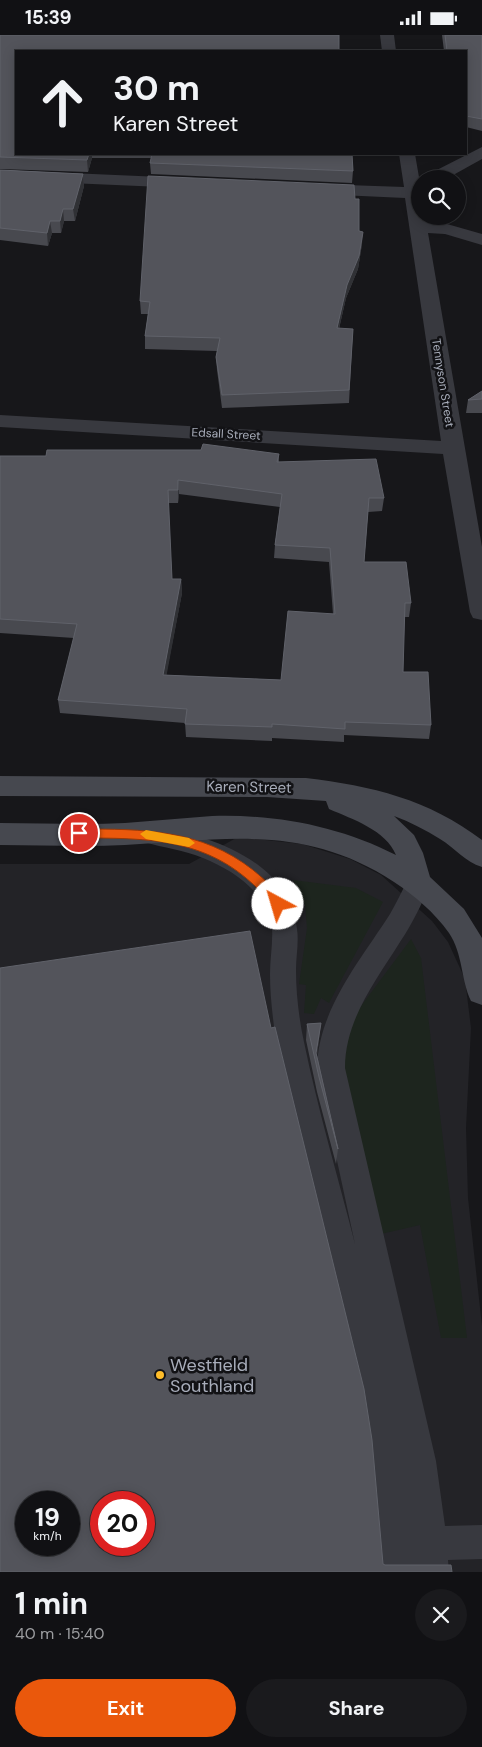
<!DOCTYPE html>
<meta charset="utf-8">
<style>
:root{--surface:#111114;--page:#1a1a1d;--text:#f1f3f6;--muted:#9c9da0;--line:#303134;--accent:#ea580c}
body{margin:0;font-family:"DM Sans",sans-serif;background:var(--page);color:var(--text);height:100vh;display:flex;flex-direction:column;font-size:19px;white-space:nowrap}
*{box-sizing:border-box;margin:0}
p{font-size:16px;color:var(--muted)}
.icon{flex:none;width:28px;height:28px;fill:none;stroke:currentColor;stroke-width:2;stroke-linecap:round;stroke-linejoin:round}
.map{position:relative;height:1537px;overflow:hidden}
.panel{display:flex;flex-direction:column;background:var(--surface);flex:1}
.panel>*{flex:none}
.top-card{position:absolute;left:15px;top:15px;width:452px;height:105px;border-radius:0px;box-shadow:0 2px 12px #0003,0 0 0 1px var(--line);background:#111114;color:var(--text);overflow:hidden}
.controls{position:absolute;left:411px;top:135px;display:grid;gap:10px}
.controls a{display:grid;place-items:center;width:55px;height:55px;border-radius:50%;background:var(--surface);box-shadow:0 2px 12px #0003,0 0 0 1px var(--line);font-size:25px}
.speed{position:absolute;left:15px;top:1456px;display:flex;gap:10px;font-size:25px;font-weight:700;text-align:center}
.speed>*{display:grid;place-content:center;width:65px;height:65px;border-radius:50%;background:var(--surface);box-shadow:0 2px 12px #0003,0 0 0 1px var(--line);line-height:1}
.speed small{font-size:12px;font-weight:400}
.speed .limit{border:8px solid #d22;background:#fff;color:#111}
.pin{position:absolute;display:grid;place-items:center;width:42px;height:42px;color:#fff;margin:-21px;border:2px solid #fff;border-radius:50%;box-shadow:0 1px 5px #0007}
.me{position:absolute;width:55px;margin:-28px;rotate:321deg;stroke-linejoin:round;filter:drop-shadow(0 0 4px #0008)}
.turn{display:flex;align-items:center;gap:18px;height:105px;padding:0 15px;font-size:22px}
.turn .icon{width:65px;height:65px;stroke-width:2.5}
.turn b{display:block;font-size:35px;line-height:42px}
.round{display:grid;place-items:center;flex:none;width:52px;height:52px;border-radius:26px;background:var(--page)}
.headline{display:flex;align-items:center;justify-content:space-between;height:85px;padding:0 15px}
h1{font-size:30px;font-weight:700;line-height:38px}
.action{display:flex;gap:10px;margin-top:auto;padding:10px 15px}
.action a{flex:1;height:58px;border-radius:30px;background:var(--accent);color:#fff;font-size:20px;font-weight:700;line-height:58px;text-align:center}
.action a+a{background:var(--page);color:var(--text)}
.status{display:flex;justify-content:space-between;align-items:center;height:35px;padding:0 25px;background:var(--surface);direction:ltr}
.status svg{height:14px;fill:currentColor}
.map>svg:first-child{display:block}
.built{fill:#232327;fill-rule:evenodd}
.green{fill:#1d251e}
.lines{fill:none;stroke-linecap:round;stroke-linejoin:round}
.lane{fill:#38393f;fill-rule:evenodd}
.street{fill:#38393f;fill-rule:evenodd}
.secondary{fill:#46484f;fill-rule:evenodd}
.wall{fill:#48494f;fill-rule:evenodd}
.shaded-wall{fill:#303135}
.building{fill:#53545b;stroke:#60626a;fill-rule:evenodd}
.route{fill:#ea580c;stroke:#983908}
.slow{fill:#f59e0b}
.poi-dot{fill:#ffbd2a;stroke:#121215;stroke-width:2}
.labels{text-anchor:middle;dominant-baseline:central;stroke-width:5;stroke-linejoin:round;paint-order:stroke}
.far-street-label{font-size:12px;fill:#a8adba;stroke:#121215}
.street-label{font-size:15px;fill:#a8adba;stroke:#121215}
.near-poi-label{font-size:18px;fill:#a8adba;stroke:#121215;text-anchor:start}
</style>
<div class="status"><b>15:39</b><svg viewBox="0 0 49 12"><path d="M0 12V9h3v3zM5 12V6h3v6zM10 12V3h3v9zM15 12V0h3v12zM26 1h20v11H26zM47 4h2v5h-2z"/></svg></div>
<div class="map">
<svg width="482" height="1537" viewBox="0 0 482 1537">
<rect width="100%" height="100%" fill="#17171a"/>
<path class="built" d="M 238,802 L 302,809 L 350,824 L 381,840 L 432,886 L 448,907 L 465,944 L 471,993 L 466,1093 L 468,1163 L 482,1291 L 482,1537 L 0,1537 L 0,829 L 189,829 ZM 26,1468 L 69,1468 L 69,1510 L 26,1510 ZM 101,1468 L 144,1468 L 144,1510 L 101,1510 Z"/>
<path class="green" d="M 293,845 L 356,853 L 383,867 L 329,968 L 321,963 L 314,979 L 304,978 L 306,950 L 299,949 L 307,893 L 305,870 Z
M 411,904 L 421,923 L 467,1303 L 441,1303 L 420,1190 L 381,1199 L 343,1035 L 345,1009 L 355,979 Z"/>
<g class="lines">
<path class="lane" d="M 153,791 C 209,800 290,826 297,894 C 299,907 296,921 296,935 C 296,959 299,984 304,1007 C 318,1075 338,1142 355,1209 L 317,1033 C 318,975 360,926 390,879 C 397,867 403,854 409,842 L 418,839 L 427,842 L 430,849 C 422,869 412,889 400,907 C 375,947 345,985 345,1033 L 436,1426 L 445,1491 L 482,1490 L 482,1524 L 448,1525 L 449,1537 L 382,1537 L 371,1415 L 363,1365 L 276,1007 C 273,984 270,962 270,939 C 270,924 273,908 272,893 C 268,858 233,835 203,823 C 184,815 164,813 144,807 L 141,800 L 144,793 Z"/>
<path class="street" d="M 380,0 L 394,0 L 396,16 L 382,16 Z
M 482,112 L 482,124 L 446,144 L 425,144 L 427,140 Z
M 399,119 L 415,119 L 420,148 L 420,181 L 426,181 L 427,187 L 447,189 L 482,199 L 482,210 L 445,199 L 428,198 L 482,512 L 482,585 L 473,583 L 470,577 L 443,419 L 0,392 L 0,380 L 441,406 L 405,163 L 318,159 L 312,158 L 309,154 L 312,150 L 318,149 L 404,152 Z
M 0,135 L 185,143 L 191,144 L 193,148 L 191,152 L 185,153 L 0,145 Z"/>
<path class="secondary" d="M 0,741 L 306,743 C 372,751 428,764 482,805 L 482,832 C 465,827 455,813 440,804 C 426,795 410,787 394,781 L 414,800 L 423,818 L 430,842 L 464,874 L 482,903 L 482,970 L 471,966 C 461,945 463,919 449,898 C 434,877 415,861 394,847 C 304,788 224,805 125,810 C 84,812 42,810 0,810 L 0,788 C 42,788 84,790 125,788 C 154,786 183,783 212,781 C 276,779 339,791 396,820 C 386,795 352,784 329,774 L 326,766 L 267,762 L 0,761 Z"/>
</g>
<path class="wall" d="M 0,0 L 16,119 L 352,119 L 353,136 L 352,148 L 151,139 L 150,128 L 151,123 L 92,123 L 88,137 L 0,134 Z
M 442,0 L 482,0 L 482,96 L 466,92 L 466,16 L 444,16 Z
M 0,135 L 83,139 L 84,151 L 75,186 L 64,186 L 61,198 L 52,198 L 48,211 L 0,205 Z
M 355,164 L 359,196 L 362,209 L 358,234 L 346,263 L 339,294 L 353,294 L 349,368 L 222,373 L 217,335 L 216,322 L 217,316 L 145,314 L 145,301 L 148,279 L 141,279 L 140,266 Z
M 482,356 L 482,378 L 466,378 L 468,365 Z
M 279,419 L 279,427 L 384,463 L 382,476 L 368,477 L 364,527 L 411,568 L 409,582 L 404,582 L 403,637 L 431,690 L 429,704 L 344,700 L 344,707 L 272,703 L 272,706 L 186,702 L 185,688 L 60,678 L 58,665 L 74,603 L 0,598 L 0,421 L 46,421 ZM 179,459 L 280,472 L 275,510 L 274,523 L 329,527 L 333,579 L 281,645 L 166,640 L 182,558 L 181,544 L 172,544 L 168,468 L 178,468 Z
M 321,988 L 317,1020 L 338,1114 L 336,1129 L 317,1057 L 306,1005 L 307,989 Z"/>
<path class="shaded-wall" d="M 89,119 L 92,119 L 92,123 L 88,137 L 87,125 Z
M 83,139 L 84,151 L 75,186 L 73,174 Z
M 63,174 L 64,186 L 61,198 L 60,186 Z
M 50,186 L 52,198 L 48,211 L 47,198 Z
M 363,197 L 362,209 L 358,234 L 346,263 L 336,306 L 337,293 L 347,250 Z
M 178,445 L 179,459 L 178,468 Z
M 181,544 L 182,558 L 164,654 L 163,640 Z
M 321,988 L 319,1004 L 316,1029 L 316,1018 Z"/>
<path class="building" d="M 0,0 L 339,0 L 339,16 L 16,16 L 16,119 L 89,119 L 87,125 L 0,122 Z
M 445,0 L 482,0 L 482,84 L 466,81 L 466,16 L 447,16 Z
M 152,119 L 352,119 L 353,136 L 150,128 Z
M 0,135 L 83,139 L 73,174 L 63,174 L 60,186 L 50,186 L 47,198 L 0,193 Z
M 148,141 L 354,150 L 355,164 L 359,164 L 359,196 L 363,197 L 359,221 L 347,250 L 337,293 L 353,294 L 349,355 L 222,360 L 216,322 L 220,303 L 145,301 L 150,267 L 140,266 Z
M 482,356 L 482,364 L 468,365 Z
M 203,409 L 279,419 L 277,427 L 376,424 L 384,463 L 369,463 L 364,527 L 406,527 L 411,568 L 405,568 L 403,637 L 428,637 L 431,690 L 345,687 L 345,694 L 272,689 L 272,692 L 185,689 L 187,674 L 58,665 L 77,589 L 0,584 L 0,421 L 46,421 L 47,415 L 201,415 ZM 178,445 L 282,459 L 275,510 L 330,513 L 335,579 L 288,576 L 281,645 L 163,640 L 181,544 L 172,544 L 168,455 L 178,455 Z
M 250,896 L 271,993 L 275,992 L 364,1354 L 372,1405 L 383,1529 L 385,1530 L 451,1530 L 452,1537 L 0,1537 L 0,933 ZM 26,1468 L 69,1468 L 69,1510 L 26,1510 ZM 101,1468 L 144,1468 L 144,1510 L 101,1510 Z
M 321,988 L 316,1018 L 338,1114 L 319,1042 L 307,989 Z"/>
<path class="route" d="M 79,794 C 143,794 201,794 253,835 C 265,845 277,855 284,869 L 283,872 L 274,872 C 220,804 159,803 79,803 L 73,798 Z"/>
<path class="slow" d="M 146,795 L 189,803 L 195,808 L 189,812 L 146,804 L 140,799 Z"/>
<circle class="poi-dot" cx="160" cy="1340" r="5"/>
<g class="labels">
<g class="far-street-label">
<text transform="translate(443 348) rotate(81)">Tennyson Street</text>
<text transform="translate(226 399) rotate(3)">Edsall Street</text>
</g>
<g class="street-label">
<text transform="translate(249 752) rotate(1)">Karen Street</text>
</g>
<g class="near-poi-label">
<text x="170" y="1330">Westfield<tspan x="170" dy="21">Southland</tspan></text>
</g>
</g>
</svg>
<div class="controls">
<a><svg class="icon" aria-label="search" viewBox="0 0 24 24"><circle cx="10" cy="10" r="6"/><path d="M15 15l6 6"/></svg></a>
</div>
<div class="speed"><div>19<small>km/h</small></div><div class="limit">20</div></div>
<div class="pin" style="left:79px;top:798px;background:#d93025"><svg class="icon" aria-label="arrive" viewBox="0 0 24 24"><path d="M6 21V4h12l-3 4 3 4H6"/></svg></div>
<svg class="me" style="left:278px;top:869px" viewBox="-20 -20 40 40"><circle r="19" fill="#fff"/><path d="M0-13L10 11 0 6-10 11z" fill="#ea580c"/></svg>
<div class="top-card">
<div class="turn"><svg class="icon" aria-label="ahead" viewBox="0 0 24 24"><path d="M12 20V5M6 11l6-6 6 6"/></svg><div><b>30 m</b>Karen Street</div></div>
</div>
</div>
<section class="panel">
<div class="headline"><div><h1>1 min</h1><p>40 m · 15:40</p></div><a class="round"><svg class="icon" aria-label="close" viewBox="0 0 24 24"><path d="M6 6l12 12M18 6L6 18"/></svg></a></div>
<div class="action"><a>Exit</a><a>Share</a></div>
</section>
